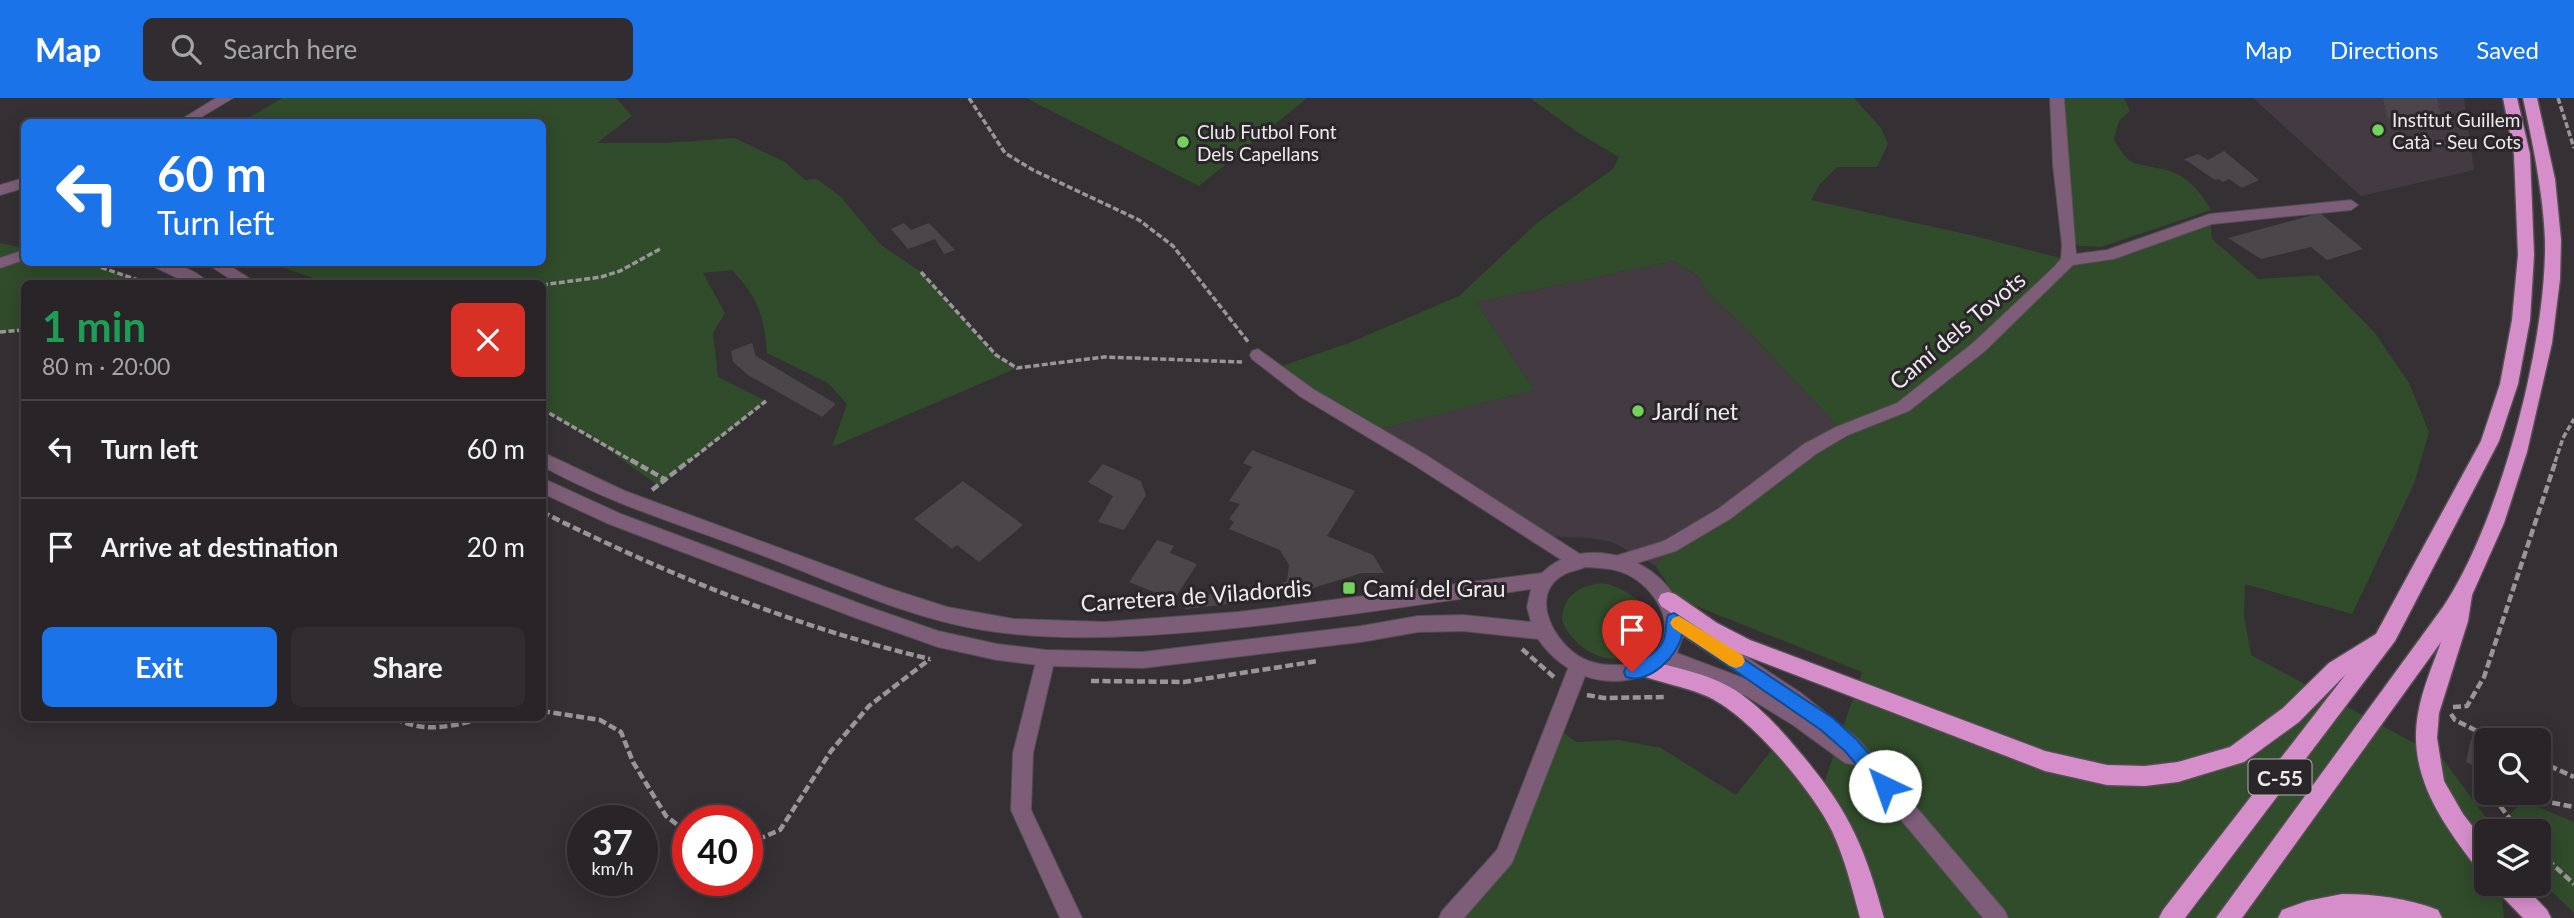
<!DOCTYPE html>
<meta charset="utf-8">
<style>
:root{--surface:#282427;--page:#302c2f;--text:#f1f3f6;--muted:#a5a4a7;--line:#444144;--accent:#1a73e8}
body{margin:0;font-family:Lato,sans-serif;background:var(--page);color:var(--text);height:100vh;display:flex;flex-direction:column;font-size:26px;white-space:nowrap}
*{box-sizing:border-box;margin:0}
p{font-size:23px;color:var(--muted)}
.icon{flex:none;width:38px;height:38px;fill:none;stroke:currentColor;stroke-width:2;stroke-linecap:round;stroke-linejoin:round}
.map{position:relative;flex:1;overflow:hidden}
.sheet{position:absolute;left:21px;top:182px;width:525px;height:441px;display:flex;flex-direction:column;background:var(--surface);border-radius:10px;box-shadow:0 4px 18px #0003,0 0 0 2px var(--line)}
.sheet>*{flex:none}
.hud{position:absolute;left:21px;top:21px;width:525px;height:147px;border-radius:10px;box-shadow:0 4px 18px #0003,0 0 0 2px var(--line);background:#1a73e8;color:#fff;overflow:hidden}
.fabs{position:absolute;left:2474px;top:630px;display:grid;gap:14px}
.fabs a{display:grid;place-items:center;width:77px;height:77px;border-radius:10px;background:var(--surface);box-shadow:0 4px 18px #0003,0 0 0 2px var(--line);font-size:35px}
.speed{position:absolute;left:567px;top:707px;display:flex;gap:14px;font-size:35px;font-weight:700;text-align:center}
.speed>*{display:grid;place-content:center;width:91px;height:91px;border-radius:50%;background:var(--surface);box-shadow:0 4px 18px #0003,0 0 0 2px var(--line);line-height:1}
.speed small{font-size:18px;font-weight:400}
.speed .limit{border:10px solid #d22;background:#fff;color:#111}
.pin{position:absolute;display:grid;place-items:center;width:60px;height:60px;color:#fff;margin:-72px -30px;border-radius:50% 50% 50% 0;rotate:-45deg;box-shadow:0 0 7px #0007}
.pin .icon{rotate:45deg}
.me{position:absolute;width:77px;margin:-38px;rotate:318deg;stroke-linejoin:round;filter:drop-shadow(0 0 5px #0008)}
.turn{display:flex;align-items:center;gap:24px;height:147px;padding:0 21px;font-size:32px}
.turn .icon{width:91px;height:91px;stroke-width:2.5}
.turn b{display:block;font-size:49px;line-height:60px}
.round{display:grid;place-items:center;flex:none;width:74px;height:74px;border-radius:10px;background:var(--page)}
.summary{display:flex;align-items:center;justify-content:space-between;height:119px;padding:0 21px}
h1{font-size:42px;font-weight:700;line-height:52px;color:#1e9e55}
.primary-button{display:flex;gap:14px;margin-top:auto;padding:14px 21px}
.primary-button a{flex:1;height:80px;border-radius:10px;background:var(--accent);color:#fff;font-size:28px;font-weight:700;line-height:80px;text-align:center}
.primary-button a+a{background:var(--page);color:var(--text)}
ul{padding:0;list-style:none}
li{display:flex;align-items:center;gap:21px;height:98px;padding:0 21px;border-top:2px solid var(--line)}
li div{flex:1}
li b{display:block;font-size:26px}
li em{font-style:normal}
header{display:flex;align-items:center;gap:42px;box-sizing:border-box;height:98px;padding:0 35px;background:var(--accent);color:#fff}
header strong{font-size:33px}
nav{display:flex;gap:38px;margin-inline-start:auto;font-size:24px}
.search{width:490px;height:63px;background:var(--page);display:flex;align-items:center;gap:18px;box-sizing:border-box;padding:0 24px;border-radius:10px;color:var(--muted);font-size:26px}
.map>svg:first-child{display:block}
.built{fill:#443b42}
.green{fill:#304c2a}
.building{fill:#4a4649}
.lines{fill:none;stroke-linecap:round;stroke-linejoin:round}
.minor-casing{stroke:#534e52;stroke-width:2}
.tertiary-casing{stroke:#534e52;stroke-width:2}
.trunk-casing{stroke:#534e52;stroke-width:3}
.path-far1{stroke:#999599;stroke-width:3.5;stroke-dasharray:6 2.5;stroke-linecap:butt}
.path{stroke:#999599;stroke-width:4.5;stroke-dasharray:8 3.5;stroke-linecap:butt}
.minor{fill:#7d5d78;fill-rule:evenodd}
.tertiary{fill:#7d5d78;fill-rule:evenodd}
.trunk{fill:#d68eca;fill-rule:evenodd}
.route{fill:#1a73e8;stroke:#114b97;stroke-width:2}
.slow{fill:#f59e0b}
.poi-dot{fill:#73d25c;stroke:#2a262a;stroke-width:2.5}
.labels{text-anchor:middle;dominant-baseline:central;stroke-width:6;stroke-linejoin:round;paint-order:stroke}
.far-poi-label{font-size:19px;fill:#eeebee;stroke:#2a262a;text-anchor:start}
.shield{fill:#2a262a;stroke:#b3b0b3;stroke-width:2}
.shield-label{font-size:21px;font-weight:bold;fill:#eeebee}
.street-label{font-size:23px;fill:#eeebee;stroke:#2a262a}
.poi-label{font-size:23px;fill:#eeebee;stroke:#2a262a;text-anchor:start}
</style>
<header>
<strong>Map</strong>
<div class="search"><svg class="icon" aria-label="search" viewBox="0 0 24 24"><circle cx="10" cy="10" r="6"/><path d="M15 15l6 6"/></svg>Search here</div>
<nav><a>Map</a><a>Directions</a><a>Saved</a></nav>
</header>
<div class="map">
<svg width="2574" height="820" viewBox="0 0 2574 820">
<rect width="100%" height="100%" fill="#353034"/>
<path class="built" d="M 2253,0 L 2464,0 L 2474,72 L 2361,98 Z
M 1674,163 L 1699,179 L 1707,194 L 1742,227 L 1842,333 L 1670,448 L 1656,468 L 1612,444 L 1590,440 L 1538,438 L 1372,333 L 1534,292 L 1476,204 Z"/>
<path class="green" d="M 282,0 L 616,0 L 632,18 L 597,45 L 664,45 L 735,40 L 785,64 L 805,82 L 817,81 L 841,99 L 881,147 L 921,174 L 996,257 L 1017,270 L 832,349 L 847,306 L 828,285 L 767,255 C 764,216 758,200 732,172 L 703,175 L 725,215 L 713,235 L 718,279 L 766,303 L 659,388 L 596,343 L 543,311 L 542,186 L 328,185 L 269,165 L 542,164 L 542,24 L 242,24 Z
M 1026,0 L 1307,0 L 1199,88 Z
M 1530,0 L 1854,0 L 1881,30 L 1888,46 L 1877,69 L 1837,69 L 1820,86 L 1811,102 L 1975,138 L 2068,162 L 2109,157 L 2210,121 L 2212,141 L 2258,181 L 2318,177 L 2375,235 L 2409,285 L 2429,334 L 2414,386 L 2352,516 L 2245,486 L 2244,518 L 2251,557 L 2442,660 L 2495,732 L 2523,703 L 2574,724 L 2574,815 L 2539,781 L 2539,733 L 2487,733 L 2487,786 L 2501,786 L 2504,820 L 1450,820 L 1489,779 L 1556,629 L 1576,644 L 1619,642 L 1661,650 L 1736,697 L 1778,644 L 1821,694 L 1862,574 L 1676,500 L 1656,468 L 1670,448 L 1842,333 L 1742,227 L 1707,194 L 1699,179 L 1674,163 L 1476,204 L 1534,292 L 1372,333 L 1273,271 L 1349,245 L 1459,198 L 1537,125 L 1613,71 L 1619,59 L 1580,36 Z
M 2057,0 L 2124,0 L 2130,13 L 2119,23 L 2114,41 C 2129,71 2138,65 2167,72 C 2186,77 2202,95 2211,112 L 2101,149 L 2079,148 L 2068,138 Z
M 0,145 L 24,150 L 24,164 L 85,165 L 148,185 L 24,186 L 24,232 L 0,234 Z
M 1602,485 C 1630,490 1675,521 1641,551 C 1613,575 1573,551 1562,523 C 1563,497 1578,488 1602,485 Z"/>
<path class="building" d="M 2383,0 L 2437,0 L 2443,29 L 2387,19 Z
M 2224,53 L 2259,82 L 2242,90 L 2229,81 L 2223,84 L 2218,81 L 2215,82 L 2184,61 L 2198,56 L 2208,62 Z
M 2320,115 L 2363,151 L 2327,162 L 2311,149 L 2261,161 L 2228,140 Z
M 904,125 L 911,132 L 929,125 L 955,152 L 944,156 L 935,141 L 908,151 L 891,131 Z
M 752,245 L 756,258 L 836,306 L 822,319 L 748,277 L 733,264 L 731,253 Z
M 1252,352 L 1355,393 L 1327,438 L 1373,457 L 1384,475 L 1362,475 L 1277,501 L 1185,511 L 1186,499 L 1272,489 L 1287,483 L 1289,467 L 1280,452 L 1229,431 L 1234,424 L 1229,421 L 1240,406 L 1229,403 L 1252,369 L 1243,365 Z
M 1103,366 L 1141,383 L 1146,397 L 1124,432 L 1098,424 L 1113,398 L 1088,384 Z
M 963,383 L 1023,427 L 979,464 L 957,447 L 952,451 L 914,421 Z
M 1157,442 L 1174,448 L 1170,455 L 1197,466 L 1174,502 L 1129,484 Z
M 2471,641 L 2487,648 L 2487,674 L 2466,664 Z"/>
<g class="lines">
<defs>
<path id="minor" d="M 2050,0 L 2064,0 L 2076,156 L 2107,152 L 2210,116 L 2351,102 L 2358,107 L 2351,112 L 2212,126 L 2114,161 L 2073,167 L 1985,253 L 1909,313 L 1848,337 L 1816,356 L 1730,421 L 1676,453 L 1618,471 L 1612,469 L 1609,464 L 1612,459 L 1664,443 L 1718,411 L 1804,346 L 1836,329 L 1897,305 L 1973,245 L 2054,169 L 2061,161 L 2062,147 L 2053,67 Z
M 1258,251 L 1313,291 L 1426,357 L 1583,458 L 1586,463 L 1583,468 L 1577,470 L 1571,468 L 1414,367 L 1301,299 L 1252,261 L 1250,257 L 1252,253 Z
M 1046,552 L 1053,554 L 1055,560 L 1033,655 L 1031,712 L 1082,820 L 1060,820 L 1011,712 L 1013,655 L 1037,560 L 1039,554 Z
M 1579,560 L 1586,562 L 1589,568 L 1512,765 L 1464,820 L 1439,820 L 1442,813 L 1497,752 L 1569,568 L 1572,562 Z"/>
<path id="tertiary" d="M 216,0 L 233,0 L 193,24 L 177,24 Z
M 24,80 L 24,90 L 0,97 L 0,87 Z
M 24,152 L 24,162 L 0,170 L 0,160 Z
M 144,164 C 167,164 193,167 209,186 L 190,186 Z
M 204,164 L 224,164 L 258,186 L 238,186 Z
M 542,354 L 625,393 L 888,490 L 947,509 L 1014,521 L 1104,524 L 1238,514 L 1542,475 C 1583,433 1669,461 1682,517 L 1801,595 L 1858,641 L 2005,813 L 2008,820 L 1983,820 L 1855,667 L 1845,665 L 1793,627 L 1746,598 L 1665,568 C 1660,572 1653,574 1645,577 C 1604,593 1562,576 1538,541 L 1463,533 L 1418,534 L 1361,544 L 1143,570 L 1046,568 L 997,562 L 938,549 L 856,520 L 609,426 L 542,395 L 542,380 L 621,416 L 869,509 L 938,533 L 997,546 L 1046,552 L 1143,554 L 1361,528 L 1418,518 L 1463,517 L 1531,524 L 1527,509 L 1531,491 C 1422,506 1314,523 1205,533 C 1131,539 1057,544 983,532 C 902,519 825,480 748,452 C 679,426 608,405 542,368 ZM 1585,469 C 1602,470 1617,470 1632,479 C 1659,495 1680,534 1651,558 C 1643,564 1630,567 1620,567 C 1607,567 1596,567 1584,561 C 1555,547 1526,496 1565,476 C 1571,473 1579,472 1585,469 ZM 1683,538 L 1751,583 L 1677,555 Z"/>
<path id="trunk" d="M 2503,0 L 2517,0 L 2530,56 L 2534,157 L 2530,222 L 2518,286 L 2499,343 L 2395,543 L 2185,820 L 2159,820 L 2163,812 L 2346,576 L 2299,624 L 2244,664 L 2178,684 L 2145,688 L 2107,687 L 2045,673 L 1736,554 L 1703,537 L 1661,508 L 1658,502 L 1661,496 L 1668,494 L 1675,496 L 1717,525 L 1750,542 L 2045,653 L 2107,667 L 2145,668 L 2178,664 L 2230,649 L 2283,610 L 2329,565 L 2376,536 L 2481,343 L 2500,286 L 2512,222 L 2518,157 L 2514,56 Z
M 2523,0 L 2537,0 L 2555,81 L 2561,142 L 2560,181 L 2552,245 L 2527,354 L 2504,425 L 2472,497 L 2468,523 L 2439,615 L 2437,640 L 2444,683 L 2463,716 L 2487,747 L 2487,776 L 2479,773 C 2443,726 2407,678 2418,616 C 2422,591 2433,567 2441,544 L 2242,820 L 2216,820 L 2443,509 C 2500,424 2547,244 2545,142 C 2543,94 2533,47 2523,0 Z
M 1644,561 C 1674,570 1708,575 1735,592 C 1759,608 1779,629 1797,651 C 1847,709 1864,746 1884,820 L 1860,820 C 1852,790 1845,761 1832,733 C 1812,692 1747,614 1704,597 C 1682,588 1658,584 1637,576 L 1634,570 L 1637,564 Z
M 2494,786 L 2522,786 L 2547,812 L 2551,820 L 2523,820 L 2498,794 Z
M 2342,796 C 2375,796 2407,800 2438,812 L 2442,820 L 2278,820 L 2282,812 L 2307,803 Z"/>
</defs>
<use href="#minor" class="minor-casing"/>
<use href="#tertiary" class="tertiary-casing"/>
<use href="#trunk" class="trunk-casing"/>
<path class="path-far1" d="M 969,0 L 1005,55 L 1033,72 L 1139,122 L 1173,148 L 1249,245
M 2558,0 L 2574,50
M 85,164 L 150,186
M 921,174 L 996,257 L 1017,270 L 1104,259 L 1242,264
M 542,187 L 601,179 L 620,173 L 660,151
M 0,234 L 24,232
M 542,311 L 634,364
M 688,364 L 766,303
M 2555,364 L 2563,340 L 2574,321"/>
<path class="path" d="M 631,362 L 666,382
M 652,392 L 690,362
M 542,414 C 667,476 794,529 930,561
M 1522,551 L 1555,580
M 1091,583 L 1184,584 L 1318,563
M 1587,597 L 1604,600 L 1665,599
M 2453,609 L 2467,608 L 2484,579 L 2556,362
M 542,613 L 600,622 L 621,634 L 633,664 L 666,718 L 688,735
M 2451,616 L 2455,622 L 2495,642
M 395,620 C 423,636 454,628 484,620
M 2539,663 L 2574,679
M 2519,733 L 2498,705 L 2513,697 L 2574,709
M 747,746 L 780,732 L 831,653 L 869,608 L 930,561
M 2539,754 L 2574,786"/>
<use href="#minor" class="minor"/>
<use href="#tertiary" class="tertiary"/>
<use href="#trunk" class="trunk"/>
</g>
<path class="route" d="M 1674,515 L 1833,620 L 1857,642 L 1892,682 L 1894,688 L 1892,694 L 1885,696 L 1879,694 L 1845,653 L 1821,632 L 1682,536 C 1679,557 1649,587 1626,579 L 1624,574 L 1626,569 C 1640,564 1659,556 1664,541 C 1667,533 1665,525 1668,517 Z"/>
<path class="slow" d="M 1679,518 L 1742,557 L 1745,563 L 1742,568 L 1736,570 L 1730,568 L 1673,530 L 1670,525 L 1673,520 Z"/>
<g class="poi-dot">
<circle cx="2378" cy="32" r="7"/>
<circle cx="1183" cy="44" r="7"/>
<circle cx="1638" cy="313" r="7"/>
<rect x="1342" y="483" width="14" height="14" rx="3.5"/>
</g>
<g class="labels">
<g class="far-poi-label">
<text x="2392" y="21">Institut Guillem<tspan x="2392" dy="22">Catà - Seu Cots</tspan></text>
<text x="1197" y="33">Club Futbol Font<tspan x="1197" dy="22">Dels Capellans</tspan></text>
</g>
<rect class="shield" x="2248.5" y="661.5" width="63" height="35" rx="5"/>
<g class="shield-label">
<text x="2280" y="679">C-55</text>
</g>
<g class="street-label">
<text transform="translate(1957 232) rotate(-40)">Camí dels Tovots</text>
<text transform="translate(1196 497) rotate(-4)">Carretera de Viladordis</text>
</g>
<g class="poi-label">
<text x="1652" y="313">Jardí net</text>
<text x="1363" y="490">Camí del Grau</text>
</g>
</g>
</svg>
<div class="fabs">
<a><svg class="icon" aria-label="search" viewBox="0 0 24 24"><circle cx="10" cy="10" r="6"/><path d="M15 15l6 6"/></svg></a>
<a><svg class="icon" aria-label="layers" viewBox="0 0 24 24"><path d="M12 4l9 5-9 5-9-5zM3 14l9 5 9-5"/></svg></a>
</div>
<div class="speed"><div>37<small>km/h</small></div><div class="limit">40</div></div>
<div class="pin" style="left:1632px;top:574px;background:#d93025"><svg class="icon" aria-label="arrive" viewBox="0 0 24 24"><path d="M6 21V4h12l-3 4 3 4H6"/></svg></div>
<svg class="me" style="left:1885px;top:688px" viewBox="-20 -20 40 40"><circle r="19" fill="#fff"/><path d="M0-13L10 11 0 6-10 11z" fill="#1a73e8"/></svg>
<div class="hud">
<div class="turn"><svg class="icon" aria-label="left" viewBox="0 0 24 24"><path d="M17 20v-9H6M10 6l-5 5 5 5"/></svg><div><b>60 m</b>Turn left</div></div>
</div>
<section class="sheet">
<div class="summary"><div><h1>1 min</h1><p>80 m · 20:00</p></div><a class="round" style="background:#d93025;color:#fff"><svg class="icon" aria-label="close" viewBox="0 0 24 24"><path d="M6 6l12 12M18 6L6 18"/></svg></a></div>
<ul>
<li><svg class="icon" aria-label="left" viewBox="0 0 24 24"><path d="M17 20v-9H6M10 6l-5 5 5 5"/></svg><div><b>Turn left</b></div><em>60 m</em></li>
<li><svg class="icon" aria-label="arrive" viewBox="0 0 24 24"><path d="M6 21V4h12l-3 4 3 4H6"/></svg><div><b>Arrive at destination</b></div><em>20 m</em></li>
</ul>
<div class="primary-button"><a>Exit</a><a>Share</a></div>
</section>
</div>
